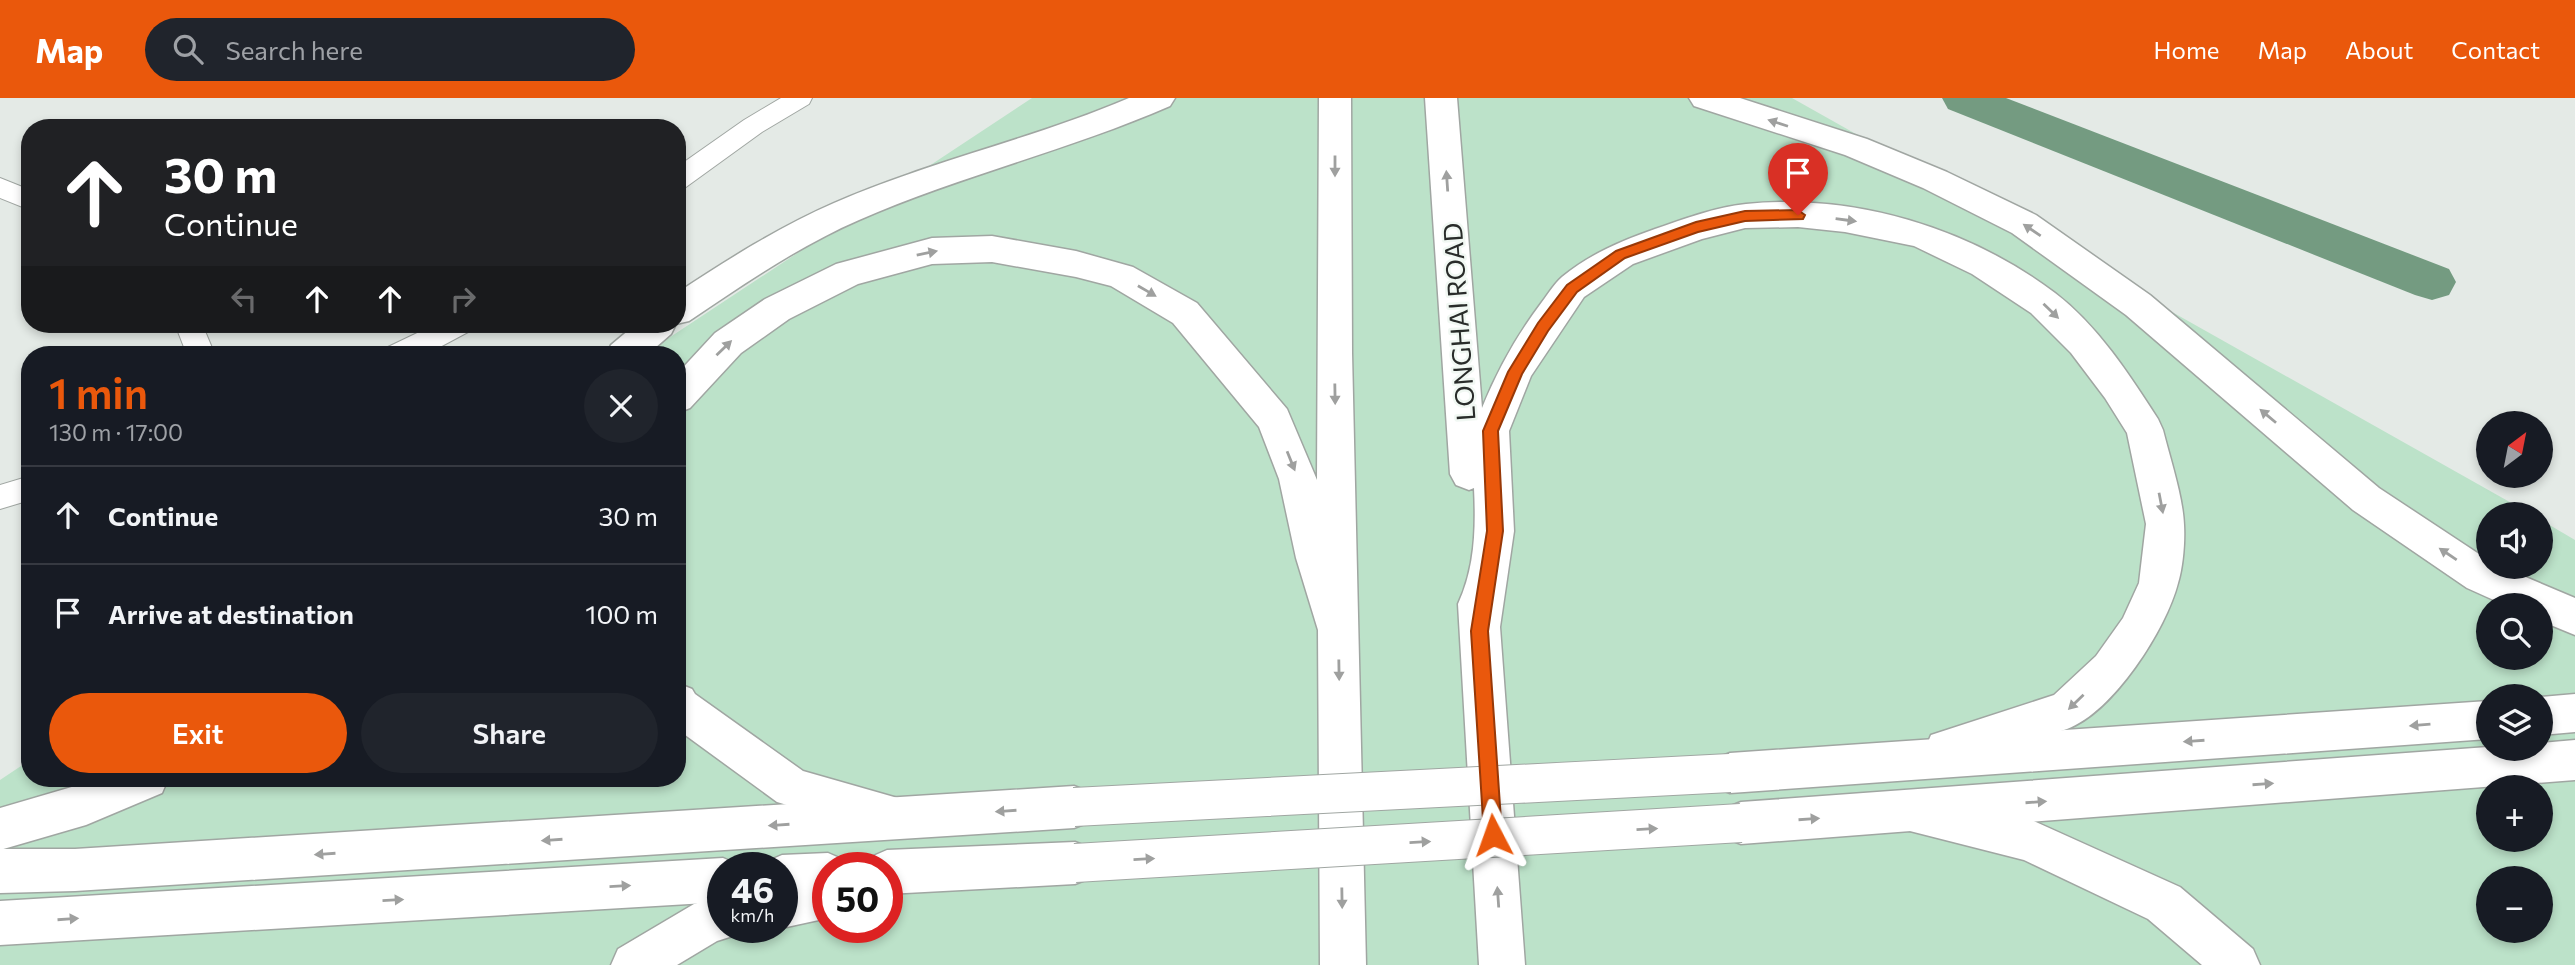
<!DOCTYPE html>
<meta charset="utf-8">
<style>
:root{--surface:#171b24;--page:#20242c;--text:#f1f3f6;--muted:#9ea1a6;--line:#363941;--accent:#ea580c}
body{margin:0;font-family:Commissioner,sans-serif;background:var(--page);color:var(--text);height:100vh;display:flex;flex-direction:column;font-size:26px;white-space:nowrap}
*{box-sizing:border-box;margin:0}
p{font-size:23px;color:var(--muted)}
.icon{flex:none;width:38px;height:38px;fill:none;stroke:currentColor;stroke-width:2;stroke-linecap:round;stroke-linejoin:round}
.map{position:relative;flex:1;overflow:hidden}
.sheet{position:absolute;left:21px;top:248px;width:665px;height:441px;display:flex;flex-direction:column;background:var(--surface);border-radius:28px;box-shadow:0 4px 10px #0003}
.sheet>*{flex:none}
.guide{position:absolute;left:21px;top:21px;width:665px;height:214px;border-radius:28px;box-shadow:0 4px 10px #0003;background:#202124;color:#fff;overflow:hidden}
.needle{width:46px;rotate:32deg}
.fabs{position:absolute;left:2476px;top:313px;display:grid;gap:14px}
.fabs a{display:grid;place-items:center;width:77px;height:77px;border-radius:50%;background:var(--surface);box-shadow:0 4px 10px #0003;font-size:35px}
.speed{position:absolute;left:707px;top:754px;display:flex;gap:14px;font-size:35px;font-weight:700;text-align:center}
.speed>*{display:grid;place-content:center;width:91px;height:91px;border-radius:50%;background:var(--surface);box-shadow:0 4px 10px #0003;line-height:1}
.speed small{font-size:18px;font-weight:400}
.speed .limit{border:10px solid #d22;background:#fff;color:#111}
.pin{position:absolute;display:grid;place-items:center;width:60px;height:60px;color:#fff;margin:-72px -30px;border-radius:50% 50% 50% 0;rotate:-45deg;box-shadow:0 0 7px #0007}
.pin .icon{rotate:45deg}
.me{position:absolute;width:77px;margin:-38px;rotate:356deg;stroke-linejoin:round;filter:drop-shadow(0 0 5px #0008)}
.turn{display:flex;align-items:center;gap:24px;height:147px;padding:0 28px;font-size:32px}
.turn .icon{width:91px;height:91px;stroke-width:2.5}
.turn b{display:block;font-size:49px;line-height:60px}
.lanes{display:flex;align-items:center;height:66px;padding:0 28px;background:#0003;justify-content:center;gap:35px;direction:ltr}
.lanes .off{opacity:.35}
.round{display:grid;place-items:center;flex:none;width:74px;height:74px;border-radius:37px;background:var(--page)}
.summary{display:flex;align-items:center;justify-content:space-between;height:119px;padding:0 28px}
h1{font-size:42px;font-weight:600;line-height:52px;color:var(--accent)}
.button{display:flex;gap:14px;margin-top:auto;padding:14px 28px}
.button a{flex:1;height:80px;border-radius:42px;background:var(--accent);color:#fff;font-size:28px;font-weight:600;line-height:80px;text-align:center}
.button a+a{background:var(--page);color:var(--text)}
ul{padding:0;list-style:none}
li{display:flex;align-items:center;gap:21px;height:98px;padding:0 28px;border-top:2px solid var(--line)}
li div{flex:1}
li b{display:block;font-size:26px}
li em{font-style:normal}
header{display:flex;align-items:center;gap:42px;box-sizing:border-box;height:98px;padding:0 35px;background:var(--accent);color:#fff}
header strong{font-size:33px}
nav{display:flex;gap:38px;margin-inline-start:auto;font-size:24px}
.search{width:490px;height:63px;background:var(--page);display:flex;align-items:center;gap:18px;box-sizing:border-box;padding:0 24px;border-radius:38px;color:var(--muted);font-size:26px}
.map>svg:first-child{display:block}
.green{fill:#bce2c9;fill-rule:evenodd}
.lines{fill:none;stroke-linecap:round;stroke-linejoin:round}
.canal{fill:#749b81;fill-rule:evenodd}
.service-casing{stroke:#a0a6a2;stroke-width:2}
.secondary-casing{stroke:#a0a6a2;stroke-width:3}
.trunk-casing{stroke:#a0a6a2;stroke-width:3}
.service{fill:#fff;fill-rule:evenodd}
.secondary{fill:#fff;fill-rule:evenodd}
.trunk{fill:#fff;fill-rule:evenodd}
.trunk-bridge-casing{stroke:#a0a6a2;stroke-width:40;stroke-linecap:butt}
.trunk-bridge{stroke:#fff;stroke-width:38}
.oneway{fill:#9fa09f}
.route{fill:#ea580c;stroke:#983908;stroke-width:2}
.labels{text-anchor:middle;dominant-baseline:central;stroke-width:5;stroke-linejoin:round;paint-order:stroke}
.street-label{font-size:26px;fill:#292c2a;stroke:#f1f8f3}
</style>
<header>
<strong>Map</strong>
<div class="search"><svg class="icon" aria-label="search" viewBox="0 0 24 24"><circle cx="10" cy="10" r="6"/><path d="M15 15l6 6"/></svg>Search here</div>
<nav><a>Home</a><a>Map</a><a>About</a><a>Contact</a></nav>
</header>
<div class="map">
<svg width="2575" height="867" viewBox="0 0 2575 867">
<rect width="100%" height="100%" fill="#e4eae6"/>
<path class="green" d="M 1032,0 L 1792,0 L 2531,416 L 2488,416 L 2488,469 L 2541,469 L 2541,422 L 2575,442 L 2575,867 L 0,867 L 0,682 L 30,662 L 30,681 L 677,681 L 677,257 L 643,257 ZM 2488,508 L 2541,508 L 2541,560 L 2488,560 ZM 2488,598 L 2541,598 L 2541,651 L 2488,651 ZM 2488,690 L 2541,690 L 2541,742 L 2488,742 ZM 723,770 L 782,770 L 782,830 L 723,830 ZM 828,770 L 887,770 L 887,830 L 828,830 ZM 2488,780 L 2541,780 L 2541,833 L 2488,833 Z"/>
<g class="lines">
<path class="canal" d="M 1942,0 L 2006,0 L 2449,171 L 2456,184 L 2449,197 L 2432,202 L 2415,197 L 1948,11 Z"/>
<defs>
<path id="service" d="M 781,0 L 812,0 L 809,6 L 762,34 L 686,89 L 677,91 L 677,69 L 744,22 Z
M 0,80 L 30,92 L 30,112 L 0,100 Z
M 175,226 L 202,226 L 215,257 L 187,257 Z
M 436,226 L 472,226 L 468,234 L 425,257 L 384,257 L 388,249 Z
M 30,378 L 30,402 L 0,411 L 0,387 Z"/>
<path id="secondary" d="M 1129,0 L 1175,0 L 1170,8 C 1069,52 960,78 859,122 C 799,148 744,186 689,223 L 676,226 L 671,236 L 647,257 L 606,257 L 611,247 L 636,226 L 677,226 L 677,195 C 727,162 779,129 834,105 C 930,63 1033,41 1129,0 Z
M 1319,0 L 1351,0 L 1352,255 L 1366,867 L 1320,867 L 1318,532 L 1296,460 L 1279,381 L 1259,329 L 1173,225 L 1111,188 L 1076,179 L 992,164 L 932,166 L 858,186 L 789,221 L 741,255 L 690,310 L 677,315 L 677,276 L 715,235 L 765,201 L 836,166 L 932,140 L 992,138 L 1076,153 L 1133,169 L 1197,205 L 1287,311 L 1317,382 Z
M 1425,0 L 1457,0 L 1482,310 C 1498,271 1517,237 1542,204 C 1548,196 1554,186 1562,179 C 1590,156 1621,143 1655,131 C 1684,121 1716,109 1746,106 C 1854,95 1969,130 2055,195 C 2098,228 2129,276 2158,321 L 2163,332 C 2170,360 2183,399 2184,427 C 2185,444 2183,469 2178,485 C 2166,532 2113,614 2067,631 L 1946,671 L 1931,665 L 1925,651 L 1931,637 L 2054,597 L 2096,558 L 2123,520 L 2139,485 L 2146,426 L 2127,335 L 2105,300 L 2071,255 L 2031,215 L 1972,176 L 1914,148 L 1845,134 L 1798,129 L 1745,130 L 1702,141 L 1633,166 L 1584,199 L 1531,278 L 1509,333 L 1514,433 L 1500,529 L 1525,867 L 1479,867 L 1458,506 C 1475,470 1476,430 1474,390 L 1469,392 L 1456,387 L 1450,376 Z
M 1689,0 L 1740,0 L 1867,41 L 1947,74 L 2036,117 L 2150,197 L 2379,390 L 2488,462 L 2488,469 L 2502,469 L 2575,500 L 2575,537 L 2541,523 L 2541,508 L 2507,508 L 2467,490 L 2353,412 L 2126,217 L 2012,135 L 1923,90 L 1845,57 L 1694,8 Z
M 677,585 L 692,591 L 695,596 L 803,673 L 901,701 L 908,716 L 901,731 L 886,737 L 777,704 L 677,631 Z
M 99,681 L 168,681 L 162,695 L 86,727 L 0,752 L 0,710 Z
M 1917,695 L 2029,721 L 2180,789 L 2253,851 L 2260,867 L 2202,867 L 2148,821 L 2024,762 L 1902,731 L 1895,716 L 1902,701 Z
M 828,776 L 828,820 L 782,830 L 781,830 L 782,786 Z
M 723,798 L 723,830 L 741,830 L 739,836 L 717,843 L 677,867 L 611,867 L 618,851 L 694,806 Z"/>
<path id="trunk" d="M 2575,596 L 2575,634 L 2541,637 L 2541,599 Z
M 2488,603 L 2488,641 L 1730,695 L 1715,689 L 1709,675 L 1715,661 L 1730,655 Z
M 2575,642 L 2575,682 L 1741,746 L 1726,740 L 1719,725 L 1726,710 L 1741,704 L 2488,649 L 2488,651 L 2541,651 L 2541,645 Z
M 1074,688 L 1089,694 L 1095,709 L 1089,724 L 1074,730 L 75,793 L 0,795 L 0,751 L 75,751 Z
M 1075,744 L 1090,750 L 1097,765 L 1090,780 L 1075,786 L 887,796 L 887,770 L 867,770 L 871,759 L 887,752 Z
M 828,755 L 844,762 L 847,770 L 828,770 L 828,799 L 782,801 L 782,770 L 764,770 L 766,764 L 782,757 Z
M 723,760 L 739,767 L 740,770 L 723,770 L 723,804 L 0,847 L 0,803 Z"/>
</defs>
<use href="#service" class="service-casing"/>
<use href="#secondary" class="secondary-casing"/>
<use href="#trunk" class="trunk-casing"/>
<use href="#service" class="service"/>
<use href="#secondary" class="secondary"/>
<use href="#trunk" class="trunk"/>
<defs>
<path id="trunk-bridge" d="M 1074,709 L 1730,675
M 1075,765 L 1741,725"/>
</defs>
<use href="#trunk-bridge" class="trunk-bridge-casing"/>
<use href="#trunk-bridge" class="trunk-bridge"/>
</g>
<defs><path id="oneway-solid" d="M-6-.8H1V-3.2L6.5 0L1 3.2V.8H-6Z" transform="scale(1.75)"/></defs>
<g class="oneway">
<use href="#oneway-solid" transform="translate(1778 25) rotate(-162)"/>
<use href="#oneway-solid" transform="translate(1335 68) rotate(90)"/>
<use href="#oneway-solid" transform="translate(1447 83) rotate(-94)"/>
<use href="#oneway-solid" transform="translate(1846 122) rotate(8)"/>
<use href="#oneway-solid" transform="translate(2032 132) rotate(-146)"/>
<use href="#oneway-solid" transform="translate(927 155) rotate(-11)"/>
<use href="#oneway-solid" transform="translate(1147 193) rotate(30)"/>
<use href="#oneway-solid" transform="translate(2051 213) rotate(44)"/>
<use href="#oneway-solid" transform="translate(724 250) rotate(-44)"/>
<use href="#oneway-solid" transform="translate(1335 296) rotate(89)"/>
<use href="#oneway-solid" transform="translate(2268 318) rotate(-140)"/>
<use href="#oneway-solid" transform="translate(1291 363) rotate(68)"/>
<use href="#oneway-solid" transform="translate(2161 405) rotate(79)"/>
<use href="#oneway-solid" transform="translate(2448 456) rotate(-146)"/>
<use href="#oneway-solid" transform="translate(1339 572) rotate(89)"/>
<use href="#oneway-solid" transform="translate(2076 604) rotate(136)"/>
<use href="#oneway-solid" transform="translate(2420 627) rotate(175)"/>
<use href="#oneway-solid" transform="translate(2194 643) rotate(176)"/>
<use href="#oneway-solid" transform="translate(2263 686) rotate(-4)"/>
<use href="#oneway-solid" transform="translate(2036 704) rotate(-4)"/>
<use href="#oneway-solid" transform="translate(1006 713) rotate(176)"/>
<use href="#oneway-solid" transform="translate(1809 721) rotate(-4)"/>
<use href="#oneway-solid" transform="translate(779 727) rotate(176)"/>
<use href="#oneway-solid" transform="translate(1647 731) rotate(-3)"/>
<use href="#oneway-solid" transform="translate(552 742) rotate(176)"/>
<use href="#oneway-solid" transform="translate(1420 744) rotate(-3)"/>
<use href="#oneway-solid" transform="translate(325 756) rotate(176)"/>
<use href="#oneway-solid" transform="translate(1144 761) rotate(-3)"/>
<use href="#oneway-solid" transform="translate(620 788) rotate(-3)"/>
<use href="#oneway-solid" transform="translate(1498 799) rotate(-94)"/>
<use href="#oneway-solid" transform="translate(1342 800) rotate(89)"/>
<use href="#oneway-solid" transform="translate(393 802) rotate(-3)"/>
<use href="#oneway-solid" transform="translate(68 821) rotate(-4)"/>
</g>
<path class="route" d="M 1798,112 L 1805,117 L 1803,121 L 1745,123 L 1698,134 L 1625,160 L 1577,194 L 1548,233 L 1522,276 L 1498,333 L 1503,433 L 1488,533 L 1502,737 L 1500,744 L 1493,746 L 1487,744 L 1484,737 L 1471,533 L 1487,433 L 1483,333 L 1508,274 L 1538,225 L 1567,187 L 1616,153 L 1696,124 L 1745,113 Z"/>
<g class="labels">
<g class="street-label">
<text transform="translate(1458 224) rotate(-94)">LONGHAI ROAD</text>
</g>
</g>
</svg>
<div class="fabs">
<a><svg class="needle" viewBox="-14 -14 28 28"><path d="M0-13l5 13h-10z" fill="#e53935"/><path d="M0 13l5-13h-10z" fill="#9ea1a6"/></svg></a>
<a><svg class="icon" aria-label="sound" viewBox="0 0 24 24"><path d="M4 9h4l5-4v14l-5-4H4zM17 9q2 3 0 6"/></svg></a>
<a><svg class="icon" aria-label="search" viewBox="0 0 24 24"><circle cx="10" cy="10" r="6"/><path d="M15 15l6 6"/></svg></a>
<a><svg class="icon" aria-label="layers" viewBox="0 0 24 24"><path d="M12 4l9 5-9 5-9-5zM3 14l9 5 9-5"/></svg></a>
<a>+</a>
<a>−</a>
</div>
<div class="speed"><div>46<small>km/h</small></div><div class="limit">50</div></div>
<div class="pin" style="left:1798px;top:117px;background:#d93025"><svg class="icon" aria-label="arrive" viewBox="0 0 24 24"><path d="M6 21V4h12l-3 4 3 4H6"/></svg></div>
<svg class="me" style="left:1493px;top:737px" viewBox="-20 -20 40 40"><path d="M0-17L14 15 0 8-14 15z" fill="#ea580c" stroke="#fff" stroke-width="4"/></svg>
<div class="guide">
<div class="turn"><svg class="icon" aria-label="ahead" viewBox="0 0 24 24"><path d="M12 20V5M6 11l6-6 6 6"/></svg><div><b>30 m</b>Continue</div></div>
<div class="lanes"><svg class="icon off" aria-label="left" viewBox="0 0 24 24"><path d="M17 20v-9H6M10 6l-5 5 5 5"/></svg><svg class="icon" aria-label="ahead" viewBox="0 0 24 24"><path d="M12 20V5M6 11l6-6 6 6"/></svg><svg class="icon" aria-label="ahead" viewBox="0 0 24 24"><path d="M12 20V5M6 11l6-6 6 6"/></svg><svg class="icon off" aria-label="right" viewBox="0 0 24 24"><path d="M7 20v-9h11M14 6l5 5-5 5"/></svg></div>
</div>
<section class="sheet">
<div class="summary"><div><h1>1 min</h1><p>130 m · 17:00</p></div><a class="round"><svg class="icon" aria-label="close" viewBox="0 0 24 24"><path d="M6 6l12 12M18 6L6 18"/></svg></a></div>
<ul>
<li><svg class="icon" aria-label="ahead" viewBox="0 0 24 24"><path d="M12 20V5M6 11l6-6 6 6"/></svg><div><b>Continue</b></div><em>30 m</em></li>
<li><svg class="icon" aria-label="arrive" viewBox="0 0 24 24"><path d="M6 21V4h12l-3 4 3 4H6"/></svg><div><b>Arrive at destination</b></div><em>100 m</em></li>
</ul>
<div class="button"><a>Exit</a><a>Share</a></div>
</section>
</div>
